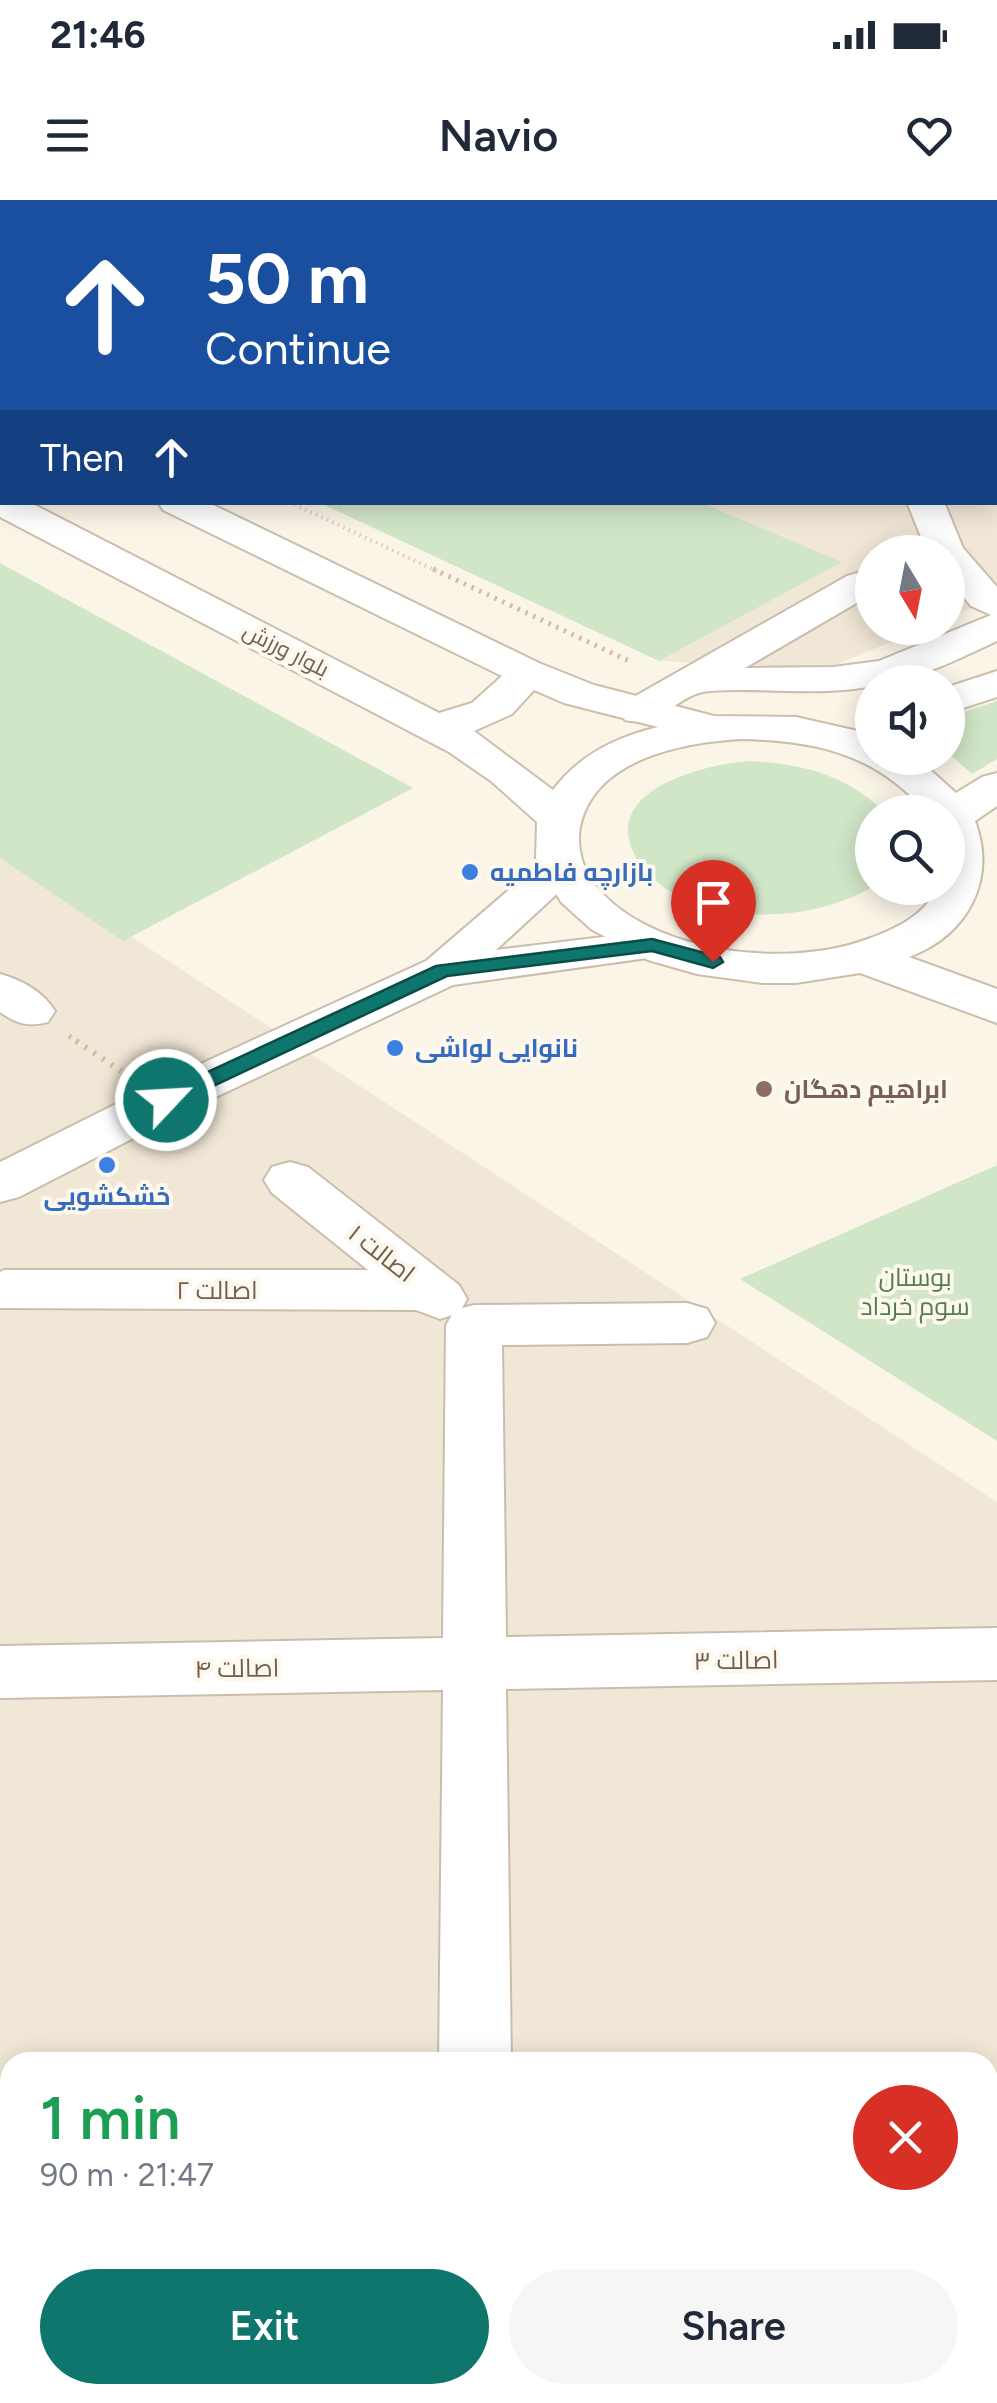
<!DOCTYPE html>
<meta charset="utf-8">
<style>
:root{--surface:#fff;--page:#f6f6f7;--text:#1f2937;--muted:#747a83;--accent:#0f766e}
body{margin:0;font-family:Figtree,Cairo,sans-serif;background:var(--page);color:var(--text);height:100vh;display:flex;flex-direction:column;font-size:38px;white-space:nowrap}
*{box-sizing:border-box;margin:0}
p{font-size:32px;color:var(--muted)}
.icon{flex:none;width:55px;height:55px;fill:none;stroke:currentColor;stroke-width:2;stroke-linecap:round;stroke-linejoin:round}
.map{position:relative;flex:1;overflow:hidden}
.details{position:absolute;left:0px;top:1852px;width:998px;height:352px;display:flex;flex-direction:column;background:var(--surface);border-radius:30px 30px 0 0;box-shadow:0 5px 25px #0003}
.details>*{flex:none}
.guide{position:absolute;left:0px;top:0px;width:998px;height:305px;box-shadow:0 5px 25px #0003;background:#1a4fa0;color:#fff;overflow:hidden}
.needle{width:65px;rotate:170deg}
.buttons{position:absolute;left:855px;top:335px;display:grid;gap:20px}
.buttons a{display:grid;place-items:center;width:110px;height:110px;border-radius:50%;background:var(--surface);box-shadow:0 5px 25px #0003;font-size:50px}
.pin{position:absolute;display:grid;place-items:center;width:85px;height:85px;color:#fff;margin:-102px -42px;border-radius:50% 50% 50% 0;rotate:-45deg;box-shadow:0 0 10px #0007}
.pin .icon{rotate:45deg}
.me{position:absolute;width:110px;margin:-55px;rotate:65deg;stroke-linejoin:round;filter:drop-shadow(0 0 8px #0008)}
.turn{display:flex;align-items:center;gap:35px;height:210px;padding:0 40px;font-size:45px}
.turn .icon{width:130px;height:130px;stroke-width:2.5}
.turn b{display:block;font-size:70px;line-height:85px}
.then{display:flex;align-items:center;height:95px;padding:0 40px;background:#0003;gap:20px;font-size:38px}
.round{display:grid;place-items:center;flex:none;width:105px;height:105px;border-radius:52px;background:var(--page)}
.headline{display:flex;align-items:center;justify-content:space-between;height:170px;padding:0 40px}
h1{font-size:60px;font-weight:600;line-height:75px;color:#1e9e55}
.cta{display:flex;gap:20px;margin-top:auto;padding:20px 40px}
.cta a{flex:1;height:115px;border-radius:60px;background:var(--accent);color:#fff;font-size:40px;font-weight:600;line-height:115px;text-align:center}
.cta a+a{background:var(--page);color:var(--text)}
.status{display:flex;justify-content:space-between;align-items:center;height:70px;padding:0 50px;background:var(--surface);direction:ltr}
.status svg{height:28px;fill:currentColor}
header{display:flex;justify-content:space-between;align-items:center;height:130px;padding:0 40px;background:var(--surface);font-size:45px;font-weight:600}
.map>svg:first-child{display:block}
.residential{fill:#f1e7d6;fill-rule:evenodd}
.green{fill:#d1e6c7}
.building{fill:#edd7c2;stroke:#a69688;stroke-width:2.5}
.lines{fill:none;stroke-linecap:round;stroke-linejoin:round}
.minor-casing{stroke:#cbbdae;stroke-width:4}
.tertiary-casing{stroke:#cbbdae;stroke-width:4}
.secondary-casing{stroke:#cdbeac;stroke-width:4}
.path-far2{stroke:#d2baa5;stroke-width:4;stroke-dasharray:1 5;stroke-linecap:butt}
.path-far1{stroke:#d2baa5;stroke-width:5;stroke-dasharray:2.5 6;stroke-linecap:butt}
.path{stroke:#d2baa5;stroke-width:6;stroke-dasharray:2.5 8;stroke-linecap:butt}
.minor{fill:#fff;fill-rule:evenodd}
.tertiary{fill:#fff;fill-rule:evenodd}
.secondary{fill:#fff;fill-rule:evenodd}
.route{fill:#0f766e;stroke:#0a4d48;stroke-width:2.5}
.shop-dot{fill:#3f7fe0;stroke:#fdf8ed;stroke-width:4}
.education-dot{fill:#8d6e63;stroke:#fdf8ed;stroke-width:4}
.labels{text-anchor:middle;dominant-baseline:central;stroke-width:8;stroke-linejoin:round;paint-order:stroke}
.far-street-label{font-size:22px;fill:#715e4e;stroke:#fdf8ed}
.shop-label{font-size:25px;font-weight:bold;fill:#366cbe;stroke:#fdf8ed;text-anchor:start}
.education-label{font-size:25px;font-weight:bold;fill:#785e54;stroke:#fdf8ed;text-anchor:start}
.street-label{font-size:25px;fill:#715e4e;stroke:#fdf8ed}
.park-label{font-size:25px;fill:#547b4a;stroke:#fdf8ed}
</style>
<div class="status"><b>21:46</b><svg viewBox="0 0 49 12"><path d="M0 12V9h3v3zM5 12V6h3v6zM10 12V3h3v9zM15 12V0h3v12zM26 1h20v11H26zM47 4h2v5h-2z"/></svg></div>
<header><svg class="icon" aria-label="menu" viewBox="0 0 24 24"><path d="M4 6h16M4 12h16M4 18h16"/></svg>Navio<svg class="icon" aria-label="heart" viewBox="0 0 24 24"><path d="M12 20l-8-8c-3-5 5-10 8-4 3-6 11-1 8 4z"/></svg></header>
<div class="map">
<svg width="997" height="2203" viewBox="0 0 997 2203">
<rect width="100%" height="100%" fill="#faf5e7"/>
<path class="residential" d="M 0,0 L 997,0 L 997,398 L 948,418 L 948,352 L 872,352 L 872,428 L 925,428 L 825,469 L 659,461 L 841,362 L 702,303 L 995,302 L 995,2 L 2,2 L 2,7 Z
M 0,651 L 997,1302 L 997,2203 L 0,2203 ZM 10,1862 L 988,1862 L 988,2195 L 10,2195 Z"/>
<path class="green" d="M 320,303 L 702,303 L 842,362 L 659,461 Z
M 0,363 L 413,588 L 123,741 L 0,658 Z
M 997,501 L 997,559 L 972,574 L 948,553 L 948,517 Z
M 750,561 C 801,564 845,574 882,610 L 872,612 L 872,687 C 810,725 685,730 639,662 C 593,592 703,564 750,561 Z
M 997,965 L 997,1241 L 740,1079 Z"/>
<path class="building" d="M 609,0 L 650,0 L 650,2 L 609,2 Z"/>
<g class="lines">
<defs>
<path id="minor" d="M 220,0 L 250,0 L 250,2 L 220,2 Z
M 564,0 L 594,0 L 595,2 L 565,2 Z
M 764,0 L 865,0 L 863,2 Z
M 995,132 L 997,132 L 997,152 L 995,152 Z
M 995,240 L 997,240 L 997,262 L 995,262 Z
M 907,302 L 944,302 L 963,348 L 997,387 L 997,441 C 957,459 917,482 872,482 L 872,486 C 818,497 764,487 710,491 C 677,493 662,529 625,520 L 619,511 L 625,502 L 847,376 L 861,372 L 872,375 L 872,394 L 745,468 L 833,467 L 879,461 L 991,415 L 971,406 L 948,378 L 948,352 L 927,352 Z
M 0,774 C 22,780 43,792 55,811 L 48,822 C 28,827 17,824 0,812 Z
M 290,962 L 308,967 L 459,1085 L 467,1099 L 462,1108 L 474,1105 L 687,1103 L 707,1109 L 715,1123 L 707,1137 L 687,1143 L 502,1145 L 506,1437 L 997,1428 L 997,1480 L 506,1489 L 511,1862 L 439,1862 L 443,1490 L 0,1498 L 0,1446 L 443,1438 L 446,1125 L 452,1115 L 440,1119 L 416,1110 L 0,1108 L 0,1072 L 4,1070 L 368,1070 L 272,993 L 264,980 L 272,967 Z
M 997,1965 L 997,2039 L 988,2040 L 988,1966 Z
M 0,1978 L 10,1978 L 10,2052 L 0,2052 Z
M 437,2195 L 517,2195 L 517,2203 L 437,2203 Z"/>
<path id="tertiary" d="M 762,0 L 798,0 L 799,2 L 764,2 Z
M 995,72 L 997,73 L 997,93 L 995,92 Z
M 562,654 L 578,658 L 585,668 L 496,750 L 652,731 L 669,735 L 676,745 L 669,755 L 453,785 L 184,912 L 19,997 L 0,1002 L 0,962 L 148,888 L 426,761 L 546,658 Z"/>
<path id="secondary" d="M 0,206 L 2,207 L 2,229 L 0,228 Z
M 0,291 L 2,302 L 29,302 L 439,513 L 472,503 L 502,476 L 163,310 L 158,302 L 207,302 L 539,463 L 594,485 L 714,516 L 796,517 L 862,532 L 872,536 L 872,558 L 917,558 L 956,593 L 982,577 L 997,573 L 997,606 L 975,621 C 997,680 968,735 909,757 L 997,789 L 997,823 L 860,773 L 796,783 L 763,783 L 697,774 L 648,760 L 591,729 L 561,702 L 536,658 L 537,622 L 491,581 L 449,552 L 0,317 ZM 534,490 L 564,503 L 658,527 C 616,537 579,555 553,590 L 474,531 L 512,514 ZM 743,539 C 817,541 876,554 926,612 L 948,612 L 948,688 L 936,688 C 926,716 891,731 865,740 C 786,769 641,754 590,678 C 581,663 577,644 580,627 C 594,558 685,542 743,539 Z
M 997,471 L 997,497 L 948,513 L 948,487 Z"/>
</defs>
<use href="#minor" class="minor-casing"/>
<use href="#tertiary" class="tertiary-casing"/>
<use href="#secondary" class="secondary-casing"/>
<path class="path-far2" d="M 289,302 L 439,372"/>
<path class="path-far1" d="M 433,369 L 629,461
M 69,836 L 80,843"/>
<path class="path" d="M 76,841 L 121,871"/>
<use href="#minor" class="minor"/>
<use href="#tertiary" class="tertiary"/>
<use href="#secondary" class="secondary"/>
</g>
<path class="route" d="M 652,739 L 720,757 L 723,762 L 713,768 L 652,751 L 447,776 L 173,905 L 158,905 L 155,900 L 158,895 L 436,766 Z"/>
<g class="shop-dot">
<circle cx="470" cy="672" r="10"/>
<circle cx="395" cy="848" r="10"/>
<circle cx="107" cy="965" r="10"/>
</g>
<circle class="education-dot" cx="764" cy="889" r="10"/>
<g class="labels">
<g class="far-street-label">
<text transform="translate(286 450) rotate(27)">بلوار ورزش</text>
</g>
<g class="shop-label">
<text x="490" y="672">بازارچه فاطمیه</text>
<text x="415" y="848">نانوایی لواشی</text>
<text x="107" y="996" text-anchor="middle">خشکشویی</text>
</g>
<g class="education-label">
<text x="784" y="889">ابراهیم دهگان</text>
</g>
<g class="street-label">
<text transform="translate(382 1053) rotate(38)">اصالت ۱</text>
<text x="217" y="1090">اصالت ۲</text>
<text transform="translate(736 1460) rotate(-1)">اصالت ۳</text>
<text transform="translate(237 1468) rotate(-1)">اصالت ۴</text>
</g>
<g class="park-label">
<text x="915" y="1077">بوستان<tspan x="915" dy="29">سوم خرداد</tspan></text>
</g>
</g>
</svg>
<div class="buttons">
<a><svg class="needle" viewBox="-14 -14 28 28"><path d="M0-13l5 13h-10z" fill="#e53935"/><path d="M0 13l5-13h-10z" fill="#747a83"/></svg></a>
<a><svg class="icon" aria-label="sound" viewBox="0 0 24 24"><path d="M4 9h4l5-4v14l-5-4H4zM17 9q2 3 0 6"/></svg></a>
<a><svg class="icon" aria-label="search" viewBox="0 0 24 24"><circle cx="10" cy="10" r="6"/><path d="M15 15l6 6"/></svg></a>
</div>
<div class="pin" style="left:713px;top:762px;background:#d93025"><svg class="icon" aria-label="arrive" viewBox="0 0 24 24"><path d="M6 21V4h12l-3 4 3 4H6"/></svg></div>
<svg class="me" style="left:166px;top:900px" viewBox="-20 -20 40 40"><circle r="17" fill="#0f766e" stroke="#fff" stroke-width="3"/><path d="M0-11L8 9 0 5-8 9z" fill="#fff"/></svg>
<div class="guide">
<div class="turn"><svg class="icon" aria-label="ahead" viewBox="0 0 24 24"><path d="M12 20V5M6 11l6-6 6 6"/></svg><div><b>50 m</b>Continue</div></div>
<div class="then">Then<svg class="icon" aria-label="ahead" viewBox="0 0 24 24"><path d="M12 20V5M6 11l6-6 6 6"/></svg></div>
</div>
<section class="details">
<div class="headline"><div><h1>1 min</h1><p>90 m · 21:47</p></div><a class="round" style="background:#d93025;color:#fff"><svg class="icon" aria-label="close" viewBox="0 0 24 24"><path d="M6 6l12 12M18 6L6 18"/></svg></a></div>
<div class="cta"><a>Exit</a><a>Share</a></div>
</section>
</div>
